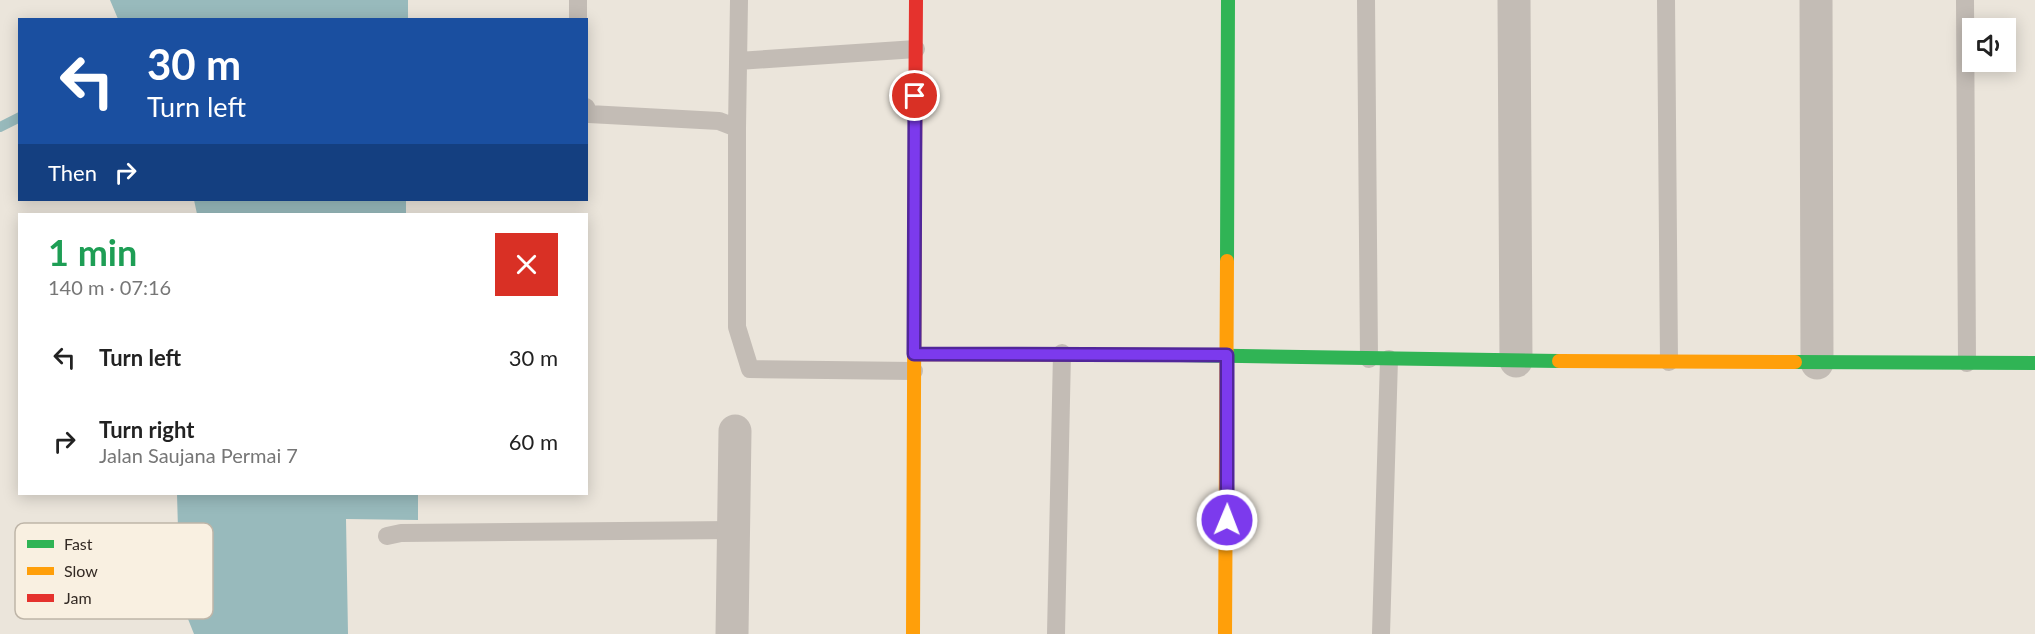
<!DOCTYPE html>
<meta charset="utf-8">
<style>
:root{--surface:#fff;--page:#f6f6f6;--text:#222;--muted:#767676}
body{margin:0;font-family:Lato,sans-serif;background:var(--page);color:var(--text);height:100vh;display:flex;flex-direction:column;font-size:22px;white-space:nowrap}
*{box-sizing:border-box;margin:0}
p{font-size:20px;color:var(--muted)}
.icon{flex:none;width:33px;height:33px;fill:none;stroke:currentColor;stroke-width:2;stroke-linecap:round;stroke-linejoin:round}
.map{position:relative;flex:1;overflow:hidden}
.sheet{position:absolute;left:18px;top:213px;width:570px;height:282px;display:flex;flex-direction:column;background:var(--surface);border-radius:0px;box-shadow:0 3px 15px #0003}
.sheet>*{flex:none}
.banner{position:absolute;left:18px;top:18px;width:570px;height:183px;border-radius:0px;box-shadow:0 3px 15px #0003;background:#1a4fa0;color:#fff;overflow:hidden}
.fabs{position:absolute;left:1962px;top:18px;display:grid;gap:12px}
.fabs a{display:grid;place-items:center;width:54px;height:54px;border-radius:0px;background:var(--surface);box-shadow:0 3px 15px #0003;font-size:30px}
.pin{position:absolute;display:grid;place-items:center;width:51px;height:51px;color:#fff;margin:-26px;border:3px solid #fff;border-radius:50%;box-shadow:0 2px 6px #0007}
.me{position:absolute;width:66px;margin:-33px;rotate:1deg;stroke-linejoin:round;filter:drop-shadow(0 0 4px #0008)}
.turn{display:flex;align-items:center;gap:21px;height:126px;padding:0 30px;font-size:27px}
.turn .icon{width:78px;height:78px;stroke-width:2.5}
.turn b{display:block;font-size:42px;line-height:51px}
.then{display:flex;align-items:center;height:57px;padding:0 30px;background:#0003;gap:12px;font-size:22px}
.round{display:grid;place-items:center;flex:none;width:63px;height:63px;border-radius:0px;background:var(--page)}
.overview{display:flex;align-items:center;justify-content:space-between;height:102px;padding:0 30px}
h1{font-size:36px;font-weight:700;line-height:45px;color:#1e9e55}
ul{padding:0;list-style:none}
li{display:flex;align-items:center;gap:18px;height:84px;padding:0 30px}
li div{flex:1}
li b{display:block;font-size:22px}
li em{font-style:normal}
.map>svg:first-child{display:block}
.water{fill:#98babc}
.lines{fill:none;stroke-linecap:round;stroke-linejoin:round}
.stream{stroke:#98babc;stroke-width:10}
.lane{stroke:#c3bcb5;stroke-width:18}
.street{stroke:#c3bcb5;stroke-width:33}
.fast{stroke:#30b455;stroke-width:14}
.slow{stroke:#ff9f0a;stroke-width:14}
.jam{stroke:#e5322d;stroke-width:14}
.route-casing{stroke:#51269a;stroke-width:15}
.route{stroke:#7c3aed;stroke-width:10}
.key{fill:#f9f0e1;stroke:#beb5a8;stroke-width:1.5}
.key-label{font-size:16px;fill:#332a24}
</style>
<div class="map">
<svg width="2035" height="634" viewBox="0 0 2035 634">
<rect width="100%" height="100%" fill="#ebe5db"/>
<path class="water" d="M 110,0 L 408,0 L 408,19 L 118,19 Z
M 194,200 L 406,200 L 406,214 L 197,214 Z
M 177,494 L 418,494 L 418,520 L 346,519 L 348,634 L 194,634 L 180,599 Z"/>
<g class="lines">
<path class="stream" d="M 0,127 L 20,117"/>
<path class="lane" d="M 1366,0 L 1369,359
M 1666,0 L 1669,362
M 1965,0 L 1967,363
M 578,20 L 578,0
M 738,61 L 916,49
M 586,107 L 589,114 L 719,121 L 737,128 L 737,327 L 750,369 L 914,371
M 737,128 L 739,0
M 387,536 L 401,533 L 733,530
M 1056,634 L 1062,353
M 1381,634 L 1389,359"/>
<path class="street" d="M 1514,0 L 1516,361
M 1816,0 L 1817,363
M 732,634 L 735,431"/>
<path class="fast" d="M 1227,261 L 1228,0
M 1180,355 L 1559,361
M 1795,362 L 2035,363"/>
<path class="slow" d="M 914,354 L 1180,355
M 1559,361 L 1795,362
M 913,634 L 915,154
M 1225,634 L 1227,261"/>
<path class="jam" d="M 915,154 L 916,0"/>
</g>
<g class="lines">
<defs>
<path id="route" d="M 915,96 L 914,354 L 1227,355 L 1227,520"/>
</defs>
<use href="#route" class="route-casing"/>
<use href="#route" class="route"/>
</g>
<rect x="15" y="523" width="198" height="96" rx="9" class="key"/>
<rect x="27" y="540" width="27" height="8" fill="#30b455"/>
<rect x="27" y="567" width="27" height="8" fill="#ff9f0a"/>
<rect x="27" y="594" width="27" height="8" fill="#e5322d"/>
<g class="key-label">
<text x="64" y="550">Fast</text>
<text x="64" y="577">Slow</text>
<text x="64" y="604">Jam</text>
</g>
</svg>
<div class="fabs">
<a><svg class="icon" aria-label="sound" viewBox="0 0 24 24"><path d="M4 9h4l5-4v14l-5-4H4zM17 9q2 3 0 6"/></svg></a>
</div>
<div class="pin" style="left:915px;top:96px;background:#d93025"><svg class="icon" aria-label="arrive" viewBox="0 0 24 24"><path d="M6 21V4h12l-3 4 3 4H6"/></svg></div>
<svg class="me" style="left:1227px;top:520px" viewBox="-20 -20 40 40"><circle r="17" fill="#7c3aed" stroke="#fff" stroke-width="3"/><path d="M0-11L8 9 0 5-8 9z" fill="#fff"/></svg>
<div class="banner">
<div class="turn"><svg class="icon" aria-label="left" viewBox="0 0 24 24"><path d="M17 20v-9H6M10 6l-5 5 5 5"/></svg><div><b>30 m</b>Turn left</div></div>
<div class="then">Then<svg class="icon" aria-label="right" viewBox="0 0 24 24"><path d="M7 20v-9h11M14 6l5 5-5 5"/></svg></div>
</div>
<section class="sheet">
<div class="overview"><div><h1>1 min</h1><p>140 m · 07:16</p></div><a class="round" style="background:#d93025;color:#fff"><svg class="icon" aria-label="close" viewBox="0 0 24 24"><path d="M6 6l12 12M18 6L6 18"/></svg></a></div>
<ul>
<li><svg class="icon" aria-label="left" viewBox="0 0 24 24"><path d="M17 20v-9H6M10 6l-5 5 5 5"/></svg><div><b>Turn left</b></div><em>30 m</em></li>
<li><svg class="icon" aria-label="right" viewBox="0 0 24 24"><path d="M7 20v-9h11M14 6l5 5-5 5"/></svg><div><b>Turn right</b><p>Jalan Saujana Permai 7</p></div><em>60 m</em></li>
</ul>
</section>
</div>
